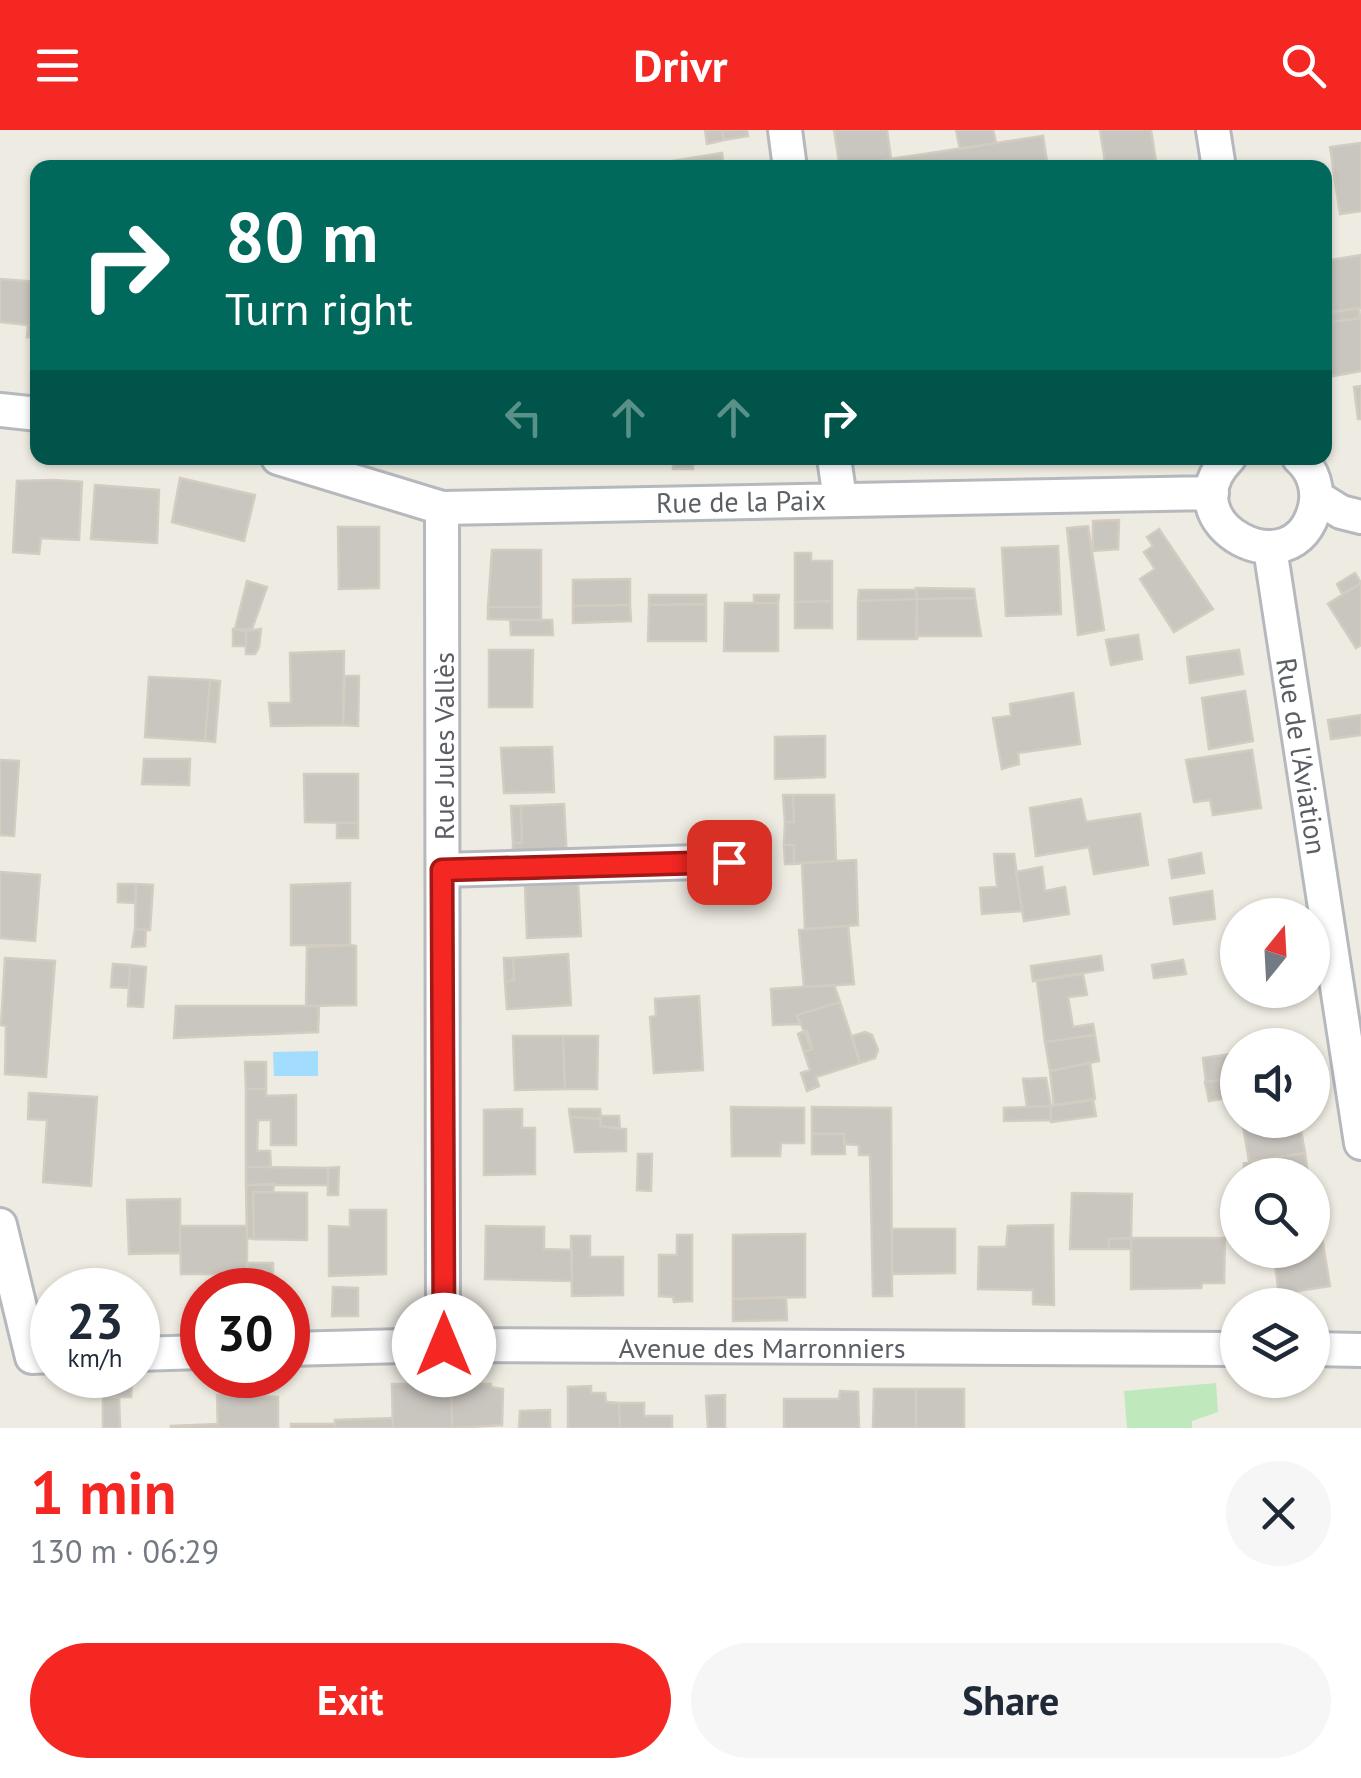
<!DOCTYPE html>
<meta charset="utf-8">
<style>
:root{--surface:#fff;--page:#f6f6f7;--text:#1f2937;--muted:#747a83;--accent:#f42723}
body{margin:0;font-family:"PT Sans",sans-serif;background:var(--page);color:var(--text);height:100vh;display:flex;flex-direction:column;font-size:38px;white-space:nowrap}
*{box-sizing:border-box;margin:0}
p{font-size:32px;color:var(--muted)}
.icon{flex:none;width:55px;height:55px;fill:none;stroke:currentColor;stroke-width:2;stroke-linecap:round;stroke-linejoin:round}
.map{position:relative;height:1298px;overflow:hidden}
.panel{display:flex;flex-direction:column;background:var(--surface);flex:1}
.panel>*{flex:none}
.hud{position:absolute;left:30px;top:30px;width:1302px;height:305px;border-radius:20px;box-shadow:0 2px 8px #0004;background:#00695c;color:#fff;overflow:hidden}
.needle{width:65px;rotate:18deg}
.tools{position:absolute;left:1220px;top:768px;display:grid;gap:20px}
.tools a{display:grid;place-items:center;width:110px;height:110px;border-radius:50%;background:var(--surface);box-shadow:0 2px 8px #0004;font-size:50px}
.speed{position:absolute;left:30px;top:1138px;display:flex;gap:20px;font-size:50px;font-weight:700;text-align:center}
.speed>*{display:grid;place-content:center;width:130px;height:130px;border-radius:50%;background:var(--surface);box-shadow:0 2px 8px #0004;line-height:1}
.speed small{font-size:25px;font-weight:400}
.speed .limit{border:15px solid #d22;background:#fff;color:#111}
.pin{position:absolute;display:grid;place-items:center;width:85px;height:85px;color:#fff;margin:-42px;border-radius:20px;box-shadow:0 5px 15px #0006}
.me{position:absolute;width:110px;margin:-55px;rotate:0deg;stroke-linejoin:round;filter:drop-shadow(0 0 8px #0008)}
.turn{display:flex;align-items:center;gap:35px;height:210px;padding:0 30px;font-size:45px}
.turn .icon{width:130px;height:130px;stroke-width:2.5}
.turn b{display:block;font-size:70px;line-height:85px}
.lanes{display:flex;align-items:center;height:95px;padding:0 30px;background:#0003;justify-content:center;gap:50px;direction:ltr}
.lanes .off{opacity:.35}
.round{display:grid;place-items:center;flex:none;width:105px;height:105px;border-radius:52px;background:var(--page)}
.summary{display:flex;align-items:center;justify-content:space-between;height:170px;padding:0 30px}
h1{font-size:60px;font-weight:700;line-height:75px;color:var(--accent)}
.button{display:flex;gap:20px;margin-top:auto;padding:20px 30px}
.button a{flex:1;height:115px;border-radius:60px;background:var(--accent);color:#fff;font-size:40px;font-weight:700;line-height:115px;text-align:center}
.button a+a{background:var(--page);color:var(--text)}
header{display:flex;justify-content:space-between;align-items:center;height:130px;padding:0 30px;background:var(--accent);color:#fff;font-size:45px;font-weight:700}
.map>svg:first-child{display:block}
.green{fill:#bfe8bd}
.water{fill:#a2dcff}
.building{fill:#c9c5bf;stroke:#d3ccc0;stroke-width:2.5}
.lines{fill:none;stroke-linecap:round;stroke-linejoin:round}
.minor-casing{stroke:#b5b9be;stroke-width:38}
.minor{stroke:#fff;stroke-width:32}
.route-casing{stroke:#9f1917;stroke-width:25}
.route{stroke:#f42723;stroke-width:18}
.labels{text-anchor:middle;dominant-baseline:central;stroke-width:8;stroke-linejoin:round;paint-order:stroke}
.street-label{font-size:28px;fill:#5b5f64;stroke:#fff}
</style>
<header><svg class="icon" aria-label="menu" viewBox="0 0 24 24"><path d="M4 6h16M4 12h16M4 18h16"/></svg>Drivr<svg class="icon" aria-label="search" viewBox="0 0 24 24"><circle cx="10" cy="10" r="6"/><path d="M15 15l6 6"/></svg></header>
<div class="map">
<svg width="1361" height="1298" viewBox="0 0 1361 1298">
<rect width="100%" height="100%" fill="#eeebe2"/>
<path class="green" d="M 1216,1253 L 1218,1282 L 1192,1291 L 1192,1298 L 1127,1298 L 1124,1261 Z"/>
<path class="water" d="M 318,921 L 318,946 L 274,946 L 273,922 Z"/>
<path class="building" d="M 705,0 L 722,0 L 724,10 L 707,14 Z
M 722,0 L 747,0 L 748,6 L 724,10 Z
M 834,0 L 887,0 L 891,29 L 840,38 Z
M 956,0 L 993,0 L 996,13 L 960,19 Z
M 1100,0 L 1151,0 L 1157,38 L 1106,38 Z
M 1043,6 L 1048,38 L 859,38 L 891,29 Z
M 1361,13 L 1361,81 L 1340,84 L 1330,17 Z
M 722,23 L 724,38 L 661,38 L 660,33 Z
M 1361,125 L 1361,178 L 1325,183 L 1325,131 Z
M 0,149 L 38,152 L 38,208 L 27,207 L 28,195 L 0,192 Z
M 1359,178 L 1360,188 L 1325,193 L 1325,183 Z
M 1361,188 L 1361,241 L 1328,247 L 1325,193 Z
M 1361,256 L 1361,289 L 1358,289 L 1354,257 Z
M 673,328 L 693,328 L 693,339 L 673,339 Z
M 180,348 L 255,365 L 244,411 L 172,392 Z
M 54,350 L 82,352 L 79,410 L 41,408 L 39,424 L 13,422 L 17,351 Z
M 95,355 L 159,360 L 157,413 L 91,409 Z
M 1119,390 L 1118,419 L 1093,421 L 1093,391 Z
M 1088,396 L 1104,500 L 1078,505 L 1067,398 Z
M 338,397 L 379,397 L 379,458 L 339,459 Z
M 1159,399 L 1213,479 L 1174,502 L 1140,449 L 1155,439 L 1144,422 L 1153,416 L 1147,407 Z
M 1058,416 L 1061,484 L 1006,486 L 1002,418 Z
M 492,420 L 541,420 L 541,477 L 488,477 Z
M 795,423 L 811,423 L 811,431 L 832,431 L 832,471 L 795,472 Z
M 1355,443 L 1361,453 L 1342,464 L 1337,454 Z
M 630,449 L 630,475 L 573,476 L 573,450 Z
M 247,451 L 267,457 L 252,499 L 235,499 Z
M 1361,453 L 1361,515 L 1356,518 L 1328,474 Z
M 916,458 L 974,459 L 975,468 L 917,469 Z
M 859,460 L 917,460 L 917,469 L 858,471 Z
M 649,465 L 706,465 L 706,474 L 649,475 Z
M 754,465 L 779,465 L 778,473 L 754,473 Z
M 975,468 L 981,506 L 916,506 L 917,469 Z
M 917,469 L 917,509 L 858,509 L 858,471 Z
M 832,471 L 832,498 L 795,498 L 795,472 Z
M 725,473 L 778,473 L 778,521 L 724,521 Z
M 706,474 L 706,511 L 648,511 L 649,475 Z
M 630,475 L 631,491 L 573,493 L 573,476 Z
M 488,477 L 541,477 L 541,490 L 488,489 Z
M 510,490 L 552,490 L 553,505 L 511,505 Z
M 233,499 L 246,501 L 246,516 L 233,516 Z
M 261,499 L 259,517 L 255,524 L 246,524 L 246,501 Z
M 1138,505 L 1142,529 L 1111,535 L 1106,510 Z
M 489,520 L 533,520 L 532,577 L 489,577 Z
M 1239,520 L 1243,544 L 1190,553 L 1187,527 Z
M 344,521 L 343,595 L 271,596 L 269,573 L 291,573 L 290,523 Z
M 345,546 L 359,546 L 358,596 L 343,595 Z
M 149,547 L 210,550 L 205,611 L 145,607 Z
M 210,550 L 220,551 L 215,612 L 205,611 Z
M 1245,561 L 1253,611 L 1209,619 L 1202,568 Z
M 1073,563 L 1080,614 L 1018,623 L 1019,634 L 1002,639 L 993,588 L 1011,586 L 1010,574 Z
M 1361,585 L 1361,605 L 1331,609 L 1328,590 Z
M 825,606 L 825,647 L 775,649 L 775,607 Z
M 552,617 L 554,662 L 504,663 L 501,618 Z
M 1252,620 L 1261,678 L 1213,685 L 1210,670 L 1194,672 L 1186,630 Z
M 144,629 L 190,629 L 189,655 L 142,654 Z
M 0,630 L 19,631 L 14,706 L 0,705 Z
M 304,644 L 358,644 L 358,693 L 305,692 Z
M 783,665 L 793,665 L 794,692 L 785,692 Z
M 793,665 L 834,665 L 836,731 L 794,734 L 794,715 L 784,715 L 785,692 L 794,692 Z
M 1081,669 L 1086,692 L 1140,684 L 1148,735 L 1094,744 L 1089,717 L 1036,726 L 1030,678 Z
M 564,674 L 567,730 L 513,733 L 513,713 L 522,713 L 521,676 Z
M 511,676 L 521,676 L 522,713 L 513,713 Z
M 337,693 L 358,693 L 358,708 L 337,708 Z
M 784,715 L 794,715 L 794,734 L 785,734 Z
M 1201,723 L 1204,743 L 1172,748 L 1169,730 Z
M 994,724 L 1014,724 L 1022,781 L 982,784 L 980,758 L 997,757 Z
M 856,730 L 858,795 L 805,799 L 802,733 Z
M 1042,737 L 1045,761 L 1065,757 L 1069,784 L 1024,791 L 1016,742 Z
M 0,742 L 40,745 L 35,811 L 0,808 Z
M 578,752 L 581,806 L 527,808 L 525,756 Z
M 350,753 L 350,815 L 291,815 L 291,755 Z
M 118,754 L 136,754 L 135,773 L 118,772 Z
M 136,754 L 153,755 L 150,800 L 135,799 Z
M 1212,761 L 1215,789 L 1174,794 L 1170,768 Z
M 848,796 L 854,854 L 804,857 L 799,800 Z
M 135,799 L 146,800 L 145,816 L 132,817 Z
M 350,815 L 356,816 L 356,875 L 306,876 L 307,817 Z
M 568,824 L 571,875 L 507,879 L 505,852 L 514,850 L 513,828 Z
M 1101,826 L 1103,840 L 1033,851 L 1031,836 Z
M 5,828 L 55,831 L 46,947 L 5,944 L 6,896 L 1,895 Z
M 504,828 L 513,828 L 514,850 L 505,852 Z
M 1183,830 L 1186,844 L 1154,848 L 1152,835 Z
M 113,834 L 130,835 L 129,858 L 111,857 Z
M 130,835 L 146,837 L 143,877 L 128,876 Z
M 1083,844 L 1087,865 L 1068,867 L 1073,897 L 1093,894 L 1095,905 L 1045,912 L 1037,851 Z
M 834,855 L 840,872 L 797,885 L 799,894 L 773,895 L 771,859 Z
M 699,866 L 703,940 L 654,943 L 650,887 L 656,886 L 655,869 Z
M 840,872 L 860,933 L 816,947 L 819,956 L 807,961 L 801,943 L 810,940 L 804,922 L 812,919 L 797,885 Z
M 176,876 L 319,876 L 318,902 L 174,908 Z
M 807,900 L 812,919 L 804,922 L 798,904 Z
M 865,902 L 872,905 L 878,920 L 875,928 L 860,933 L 852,906 Z
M 1095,905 L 1099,931 L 1050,941 L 1045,912 Z
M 513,906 L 563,906 L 565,959 L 515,960 Z
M 563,906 L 598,906 L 597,959 L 565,959 Z
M 1238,923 L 1238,947 L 1206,952 L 1203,928 Z
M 245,932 L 266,932 L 266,959 L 246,959 Z
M 1090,933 L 1095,969 L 1054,975 L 1050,941 Z
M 1238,947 L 1238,966 L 1209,971 L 1205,952 Z
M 1046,948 L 1051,976 L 1027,977 L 1023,949 Z
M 246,959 L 266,959 L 266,966 L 296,965 L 296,1015 L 271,1015 L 271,990 L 258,990 L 257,1021 L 270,1021 L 271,1037 L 246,1037 Z
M 29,963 L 97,967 L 91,1056 L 43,1052 L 47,990 L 28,989 Z
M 1093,970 L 1096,986 L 1051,992 L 1051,976 Z
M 1051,976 L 1051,990 L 1004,991 L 1004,978 Z
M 731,977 L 804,978 L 804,1013 L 781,1013 L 780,1026 L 732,1026 Z
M 812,977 L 891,978 L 892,1166 L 873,1166 L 870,1025 L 859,1025 L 859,1015 L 844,1014 L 844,1004 L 812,1004 Z
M 522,979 L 522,998 L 535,998 L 535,1044 L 484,1045 L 484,980 Z
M 569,979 L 600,979 L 601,989 L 570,987 Z
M 601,986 L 619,986 L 620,999 L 600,996 Z
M 570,987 L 601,989 L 600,996 L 626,999 L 626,1021 L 575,1022 Z
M 1242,990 L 1299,990 L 1305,1023 L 1249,1031 Z
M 812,1004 L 844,1004 L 845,1024 L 812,1024 Z
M 1305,1023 L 1308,1045 L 1244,1045 L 1244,1033 Z
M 638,1024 L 652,1024 L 651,1061 L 637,1060 Z
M 246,1037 L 328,1038 L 328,1055 L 246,1055 Z
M 339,1037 L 338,1065 L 328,1065 L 328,1038 Z
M 274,1054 L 273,1062 L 253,1062 L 254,1109 L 247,1108 L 246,1055 Z
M 253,1062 L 307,1063 L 307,1110 L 254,1109 Z
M 1072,1063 L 1132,1064 L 1131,1108 L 1109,1109 L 1109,1119 L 1070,1119 Z
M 180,1069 L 180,1123 L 129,1124 L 127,1070 Z
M 350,1080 L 386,1080 L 386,1144 L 329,1146 L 329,1096 L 350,1097 Z
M 1053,1095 L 1054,1175 L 1033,1174 L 1033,1160 L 978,1159 L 979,1117 L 1006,1117 L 1008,1096 Z
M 180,1096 L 247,1096 L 247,1144 L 181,1144 Z
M 486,1096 L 544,1097 L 544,1119 L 572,1120 L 572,1151 L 485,1149 Z
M 1320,1096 L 1330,1156 L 1279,1164 L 1273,1120 L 1312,1120 L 1312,1097 Z
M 892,1099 L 955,1099 L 955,1143 L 892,1144 Z
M 805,1104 L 805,1167 L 733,1169 L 733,1105 Z
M 677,1105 L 692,1105 L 692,1171 L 674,1172 L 673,1167 L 659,1166 L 659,1125 L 677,1125 Z
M 571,1106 L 590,1106 L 590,1127 L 623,1127 L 623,1165 L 572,1166 Z
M 1131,1108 L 1131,1119 L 1109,1119 L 1109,1109 Z
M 1131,1108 L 1225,1108 L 1224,1153 L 1202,1153 L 1201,1158 L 1131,1159 Z
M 247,1133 L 273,1133 L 273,1160 L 247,1160 Z
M 333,1157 L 358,1158 L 358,1186 L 332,1186 Z
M 786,1167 L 787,1190 L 733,1191 L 733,1169 Z
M 88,1245 L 103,1245 L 103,1261 L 88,1262 Z
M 103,1245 L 132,1245 L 131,1267 L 103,1267 Z
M 392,1254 L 451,1254 L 452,1298 L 393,1298 Z
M 451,1254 L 491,1254 L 491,1257 L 503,1259 L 502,1295 L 452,1298 Z
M 591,1256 L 591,1263 L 605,1263 L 606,1272 L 619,1273 L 620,1298 L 568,1298 L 568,1257 Z
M 874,1259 L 916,1259 L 916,1298 L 873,1298 Z
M 916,1259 L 964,1259 L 964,1298 L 916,1298 Z
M 840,1261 L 858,1262 L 859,1298 L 784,1298 L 784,1269 L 839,1269 Z
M 217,1265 L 278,1267 L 278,1298 L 218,1298 Z
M 725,1265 L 725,1298 L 708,1298 L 706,1266 Z
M 103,1267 L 119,1267 L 120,1298 L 103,1298 Z
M 619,1273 L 644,1273 L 644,1286 L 672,1286 L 672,1298 L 620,1298 Z
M 550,1280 L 550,1298 L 519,1298 L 520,1281 Z
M 393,1288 L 393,1298 L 335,1298 L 335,1290 Z
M 218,1294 L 218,1298 L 171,1298 L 171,1296 Z
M 291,1294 L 335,1294 L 335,1298 L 291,1298 Z"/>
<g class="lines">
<defs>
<path id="minor" d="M 785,0 L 790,38
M 1213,0 L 1219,38
M 0,280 L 38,284
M 278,328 L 442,378 L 1212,363
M 834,328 L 840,369
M 1229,328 C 1164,393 1295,463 1315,377 C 1319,359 1313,340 1299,328
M 1317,367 L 1341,382 L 1361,387
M 442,378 L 443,1215
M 1270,418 L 1361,1013
M 443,740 L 729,731
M 0,1095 L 32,1227 L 52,1226
M 288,1219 L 443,1215 L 1238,1219
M 1312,1219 L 1361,1220
M 138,1224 L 202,1222"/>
</defs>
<use href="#minor" class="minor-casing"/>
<use href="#minor" class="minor"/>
</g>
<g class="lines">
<defs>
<path id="route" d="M 444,1215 L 442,740 L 729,732"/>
</defs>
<use href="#route" class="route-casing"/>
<use href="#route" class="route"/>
</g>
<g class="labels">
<g class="street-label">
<text transform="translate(741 371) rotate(-1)">Rue de la Paix</text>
<text transform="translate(443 616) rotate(-90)">Rue Jules Vallès</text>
<text transform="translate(1302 626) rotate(81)">Rue de l'Aviation</text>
<text x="762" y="1217">Avenue des Marronniers</text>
</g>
</g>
</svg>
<div class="tools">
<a><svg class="needle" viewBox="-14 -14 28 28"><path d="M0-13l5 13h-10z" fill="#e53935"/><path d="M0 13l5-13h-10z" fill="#747a83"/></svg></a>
<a><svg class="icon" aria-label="sound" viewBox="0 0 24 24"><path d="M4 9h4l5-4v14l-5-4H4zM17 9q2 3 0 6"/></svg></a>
<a><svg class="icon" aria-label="search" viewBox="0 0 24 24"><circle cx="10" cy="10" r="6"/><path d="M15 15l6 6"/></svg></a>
<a><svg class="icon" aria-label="layers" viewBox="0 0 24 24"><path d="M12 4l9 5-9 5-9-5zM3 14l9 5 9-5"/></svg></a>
</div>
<div class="speed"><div>23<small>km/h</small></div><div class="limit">30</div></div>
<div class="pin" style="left:729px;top:732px;background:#d93025"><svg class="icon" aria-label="arrive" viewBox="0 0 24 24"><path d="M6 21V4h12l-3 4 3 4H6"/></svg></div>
<svg class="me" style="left:444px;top:1215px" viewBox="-20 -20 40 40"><circle r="19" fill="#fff"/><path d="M0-13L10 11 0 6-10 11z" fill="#f42723"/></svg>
<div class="hud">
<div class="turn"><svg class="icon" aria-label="right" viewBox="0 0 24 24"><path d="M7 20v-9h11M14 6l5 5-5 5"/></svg><div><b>80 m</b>Turn right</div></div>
<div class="lanes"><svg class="icon off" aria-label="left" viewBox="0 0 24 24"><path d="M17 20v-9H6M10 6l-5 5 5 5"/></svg><svg class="icon off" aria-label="ahead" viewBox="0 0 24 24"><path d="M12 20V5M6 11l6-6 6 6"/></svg><svg class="icon off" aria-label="ahead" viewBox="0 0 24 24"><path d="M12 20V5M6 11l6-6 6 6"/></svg><svg class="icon" aria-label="right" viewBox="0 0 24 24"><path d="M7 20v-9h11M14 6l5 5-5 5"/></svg></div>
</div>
</div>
<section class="panel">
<div class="summary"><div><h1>1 min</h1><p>130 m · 06:29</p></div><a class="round"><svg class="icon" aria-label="close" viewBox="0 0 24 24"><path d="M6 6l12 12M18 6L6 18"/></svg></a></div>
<div class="button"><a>Exit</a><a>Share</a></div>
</section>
